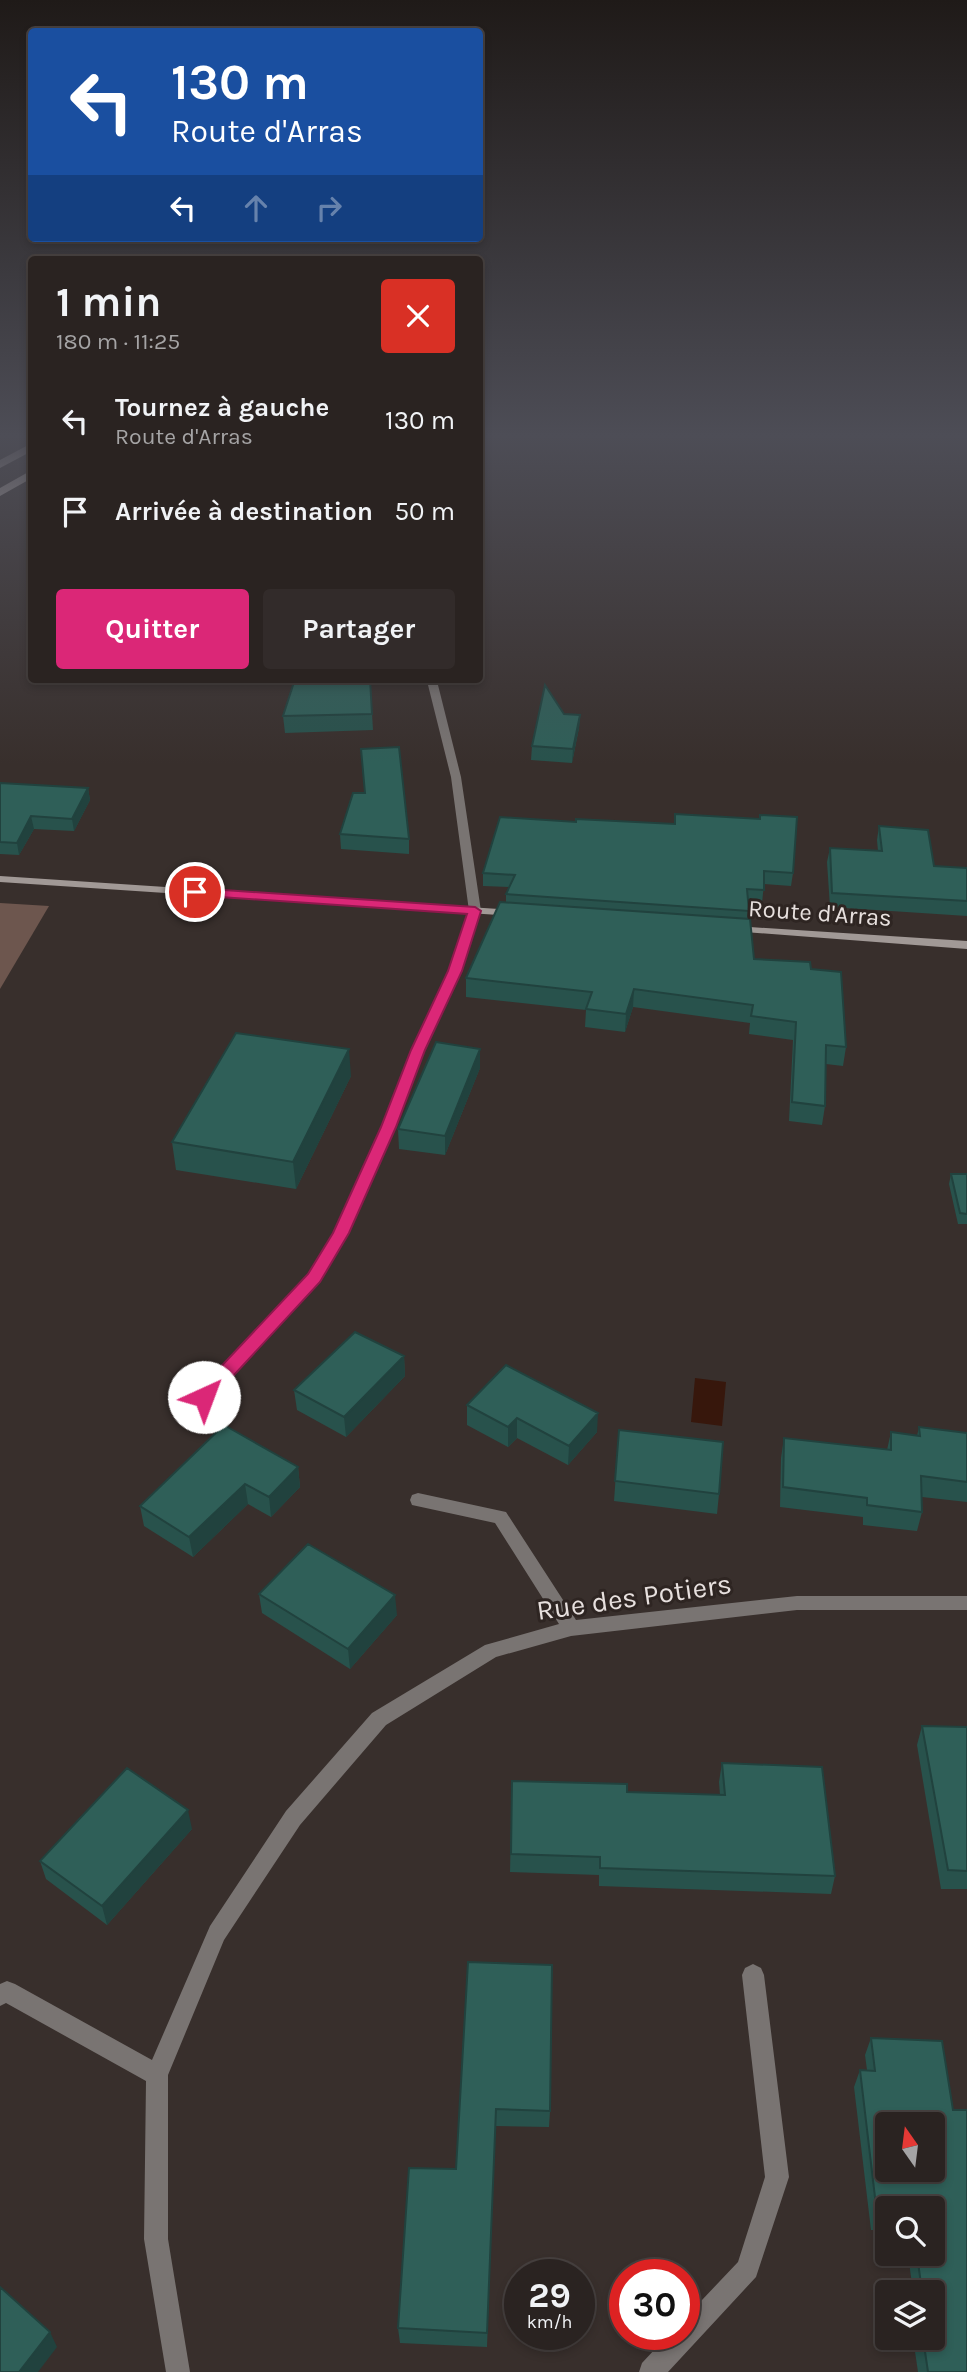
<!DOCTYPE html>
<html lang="fr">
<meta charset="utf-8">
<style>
:root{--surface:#2a2321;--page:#322b2a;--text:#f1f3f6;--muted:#a5a4a5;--line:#46403f;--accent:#db2777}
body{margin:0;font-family:Karla,sans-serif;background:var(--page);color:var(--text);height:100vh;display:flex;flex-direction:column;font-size:26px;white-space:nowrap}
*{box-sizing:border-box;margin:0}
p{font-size:23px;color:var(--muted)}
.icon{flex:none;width:38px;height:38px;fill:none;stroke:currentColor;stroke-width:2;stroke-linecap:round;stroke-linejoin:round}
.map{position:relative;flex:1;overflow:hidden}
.panel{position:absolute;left:28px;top:256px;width:455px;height:427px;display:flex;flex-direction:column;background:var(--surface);border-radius:7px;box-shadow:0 4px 10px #0003,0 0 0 2px var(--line)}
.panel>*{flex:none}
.top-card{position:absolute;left:28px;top:28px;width:455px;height:214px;border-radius:7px;box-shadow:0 4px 10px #0003,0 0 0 2px var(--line);background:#1a4fa0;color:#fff;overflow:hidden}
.needle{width:46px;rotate:346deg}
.controls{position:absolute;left:875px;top:2112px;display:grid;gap:14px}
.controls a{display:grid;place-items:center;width:70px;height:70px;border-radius:7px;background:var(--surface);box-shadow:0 4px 10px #0003,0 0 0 2px var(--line);font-size:35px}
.speed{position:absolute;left:504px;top:2259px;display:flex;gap:14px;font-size:35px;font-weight:700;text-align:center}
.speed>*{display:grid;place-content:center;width:91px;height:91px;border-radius:50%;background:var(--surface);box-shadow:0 4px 10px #0003,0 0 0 2px var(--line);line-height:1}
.speed small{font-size:18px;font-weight:400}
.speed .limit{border:10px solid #d22;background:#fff;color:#111}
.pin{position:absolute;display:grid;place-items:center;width:60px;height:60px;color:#fff;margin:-30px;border:4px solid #fff;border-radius:50%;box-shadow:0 2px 7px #0007}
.me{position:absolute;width:77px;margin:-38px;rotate:43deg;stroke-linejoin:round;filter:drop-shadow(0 0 5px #0008)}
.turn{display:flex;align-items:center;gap:24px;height:147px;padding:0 28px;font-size:32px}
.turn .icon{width:91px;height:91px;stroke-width:2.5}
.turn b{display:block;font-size:49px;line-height:60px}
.lanes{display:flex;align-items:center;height:66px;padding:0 28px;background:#0003;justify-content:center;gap:35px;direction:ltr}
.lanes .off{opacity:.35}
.round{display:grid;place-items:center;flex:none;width:74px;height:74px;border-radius:7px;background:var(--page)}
.overview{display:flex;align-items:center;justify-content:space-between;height:119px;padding:0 28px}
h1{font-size:42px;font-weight:700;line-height:52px}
.action{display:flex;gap:14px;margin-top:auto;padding:14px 28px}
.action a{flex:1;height:80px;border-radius:7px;background:var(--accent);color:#fff;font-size:28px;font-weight:700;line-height:80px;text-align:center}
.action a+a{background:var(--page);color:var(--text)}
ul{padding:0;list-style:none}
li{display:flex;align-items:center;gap:21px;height:91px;padding:0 28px}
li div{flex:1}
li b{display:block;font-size:26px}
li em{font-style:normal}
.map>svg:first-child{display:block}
.green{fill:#6d564e}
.water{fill:#37170c}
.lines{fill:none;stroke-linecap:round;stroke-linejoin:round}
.minor{fill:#797472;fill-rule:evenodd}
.secondary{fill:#a19996;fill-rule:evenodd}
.motorway{fill:#dcd0cc;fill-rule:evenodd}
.wall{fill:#28524c;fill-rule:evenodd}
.shaded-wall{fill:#21423e}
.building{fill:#2f5f58;stroke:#21423e;stroke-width:2;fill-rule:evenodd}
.route{fill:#db2777;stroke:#8e194d;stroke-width:2}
.labels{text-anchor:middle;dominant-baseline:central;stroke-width:6;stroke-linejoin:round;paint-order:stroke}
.street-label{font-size:24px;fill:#e7e0de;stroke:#2e2522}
.near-street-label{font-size:28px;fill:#e7e0de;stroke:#2e2522}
</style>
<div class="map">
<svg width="967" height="2372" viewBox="0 0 967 2372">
<rect width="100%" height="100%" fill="#382f2c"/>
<path class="green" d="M 0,903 L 49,906 L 0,989 Z"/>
<path class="water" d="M 695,1378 L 726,1382 L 722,1426 L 691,1422 Z"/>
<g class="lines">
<path class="minor" d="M 429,679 L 437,681 L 461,777 L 481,911 L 461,971 L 424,1050 L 395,1127 L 348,1233 L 319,1282 L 210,1401 L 198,1401 L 196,1397 L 198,1393 L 309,1274 L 334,1233 L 381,1127 L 412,1050 L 449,971 L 469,911 L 451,777 L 427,681 Z
M 418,1493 L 506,1512 L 576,1620 L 797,1596 L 967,1596 L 967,1610 L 797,1610 L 571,1636 L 496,1657 L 386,1725 L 300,1825 L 224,1940 L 168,2075 L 168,2239 L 190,2372 L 166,2372 L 144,2239 L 146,2081 L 6,2003 L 0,2006 L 0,1984 L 7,1981 L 15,1984 L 152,2060 L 210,1926 L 286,1811 L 372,1713 L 485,1645 L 559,1624 L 495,1523 L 412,1505 L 410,1500 L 412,1495 Z
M 753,1964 L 761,1968 L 764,1975 L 789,2177 L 756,2277 L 668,2372 L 639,2372 L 642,2363 L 669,2334 L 684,2334 L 684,2319 L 738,2262 L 765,2177 L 742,1975 L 745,1968 Z"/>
<path class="secondary" d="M 0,876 L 512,910 L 518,913 L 512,916 L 0,882 Z
M 735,926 L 967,941 L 967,949 L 731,931 L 729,929 Z"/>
<path class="motorway" d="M 32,443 L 32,451 L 0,468 L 0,460 Z
M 32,470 L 32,478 L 0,496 L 0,488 Z"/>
</g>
<path class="wall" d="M 370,679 L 373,730 L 285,733 L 283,716 Z
M 564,714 L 580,715 L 579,728 L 572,763 L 531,760 L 532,746 Z
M 0,783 L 88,788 L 90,800 L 74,831 L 34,829 L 19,855 L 0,854 Z
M 365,793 L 409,839 L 409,854 L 341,849 L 340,834 Z
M 675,814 L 793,873 L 791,886 L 764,884 L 762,903 L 748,902 L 748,919 L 754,959 L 811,969 L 846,1047 L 843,1066 L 826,1064 L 825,1106 L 822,1125 L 789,1121 L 793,1040 L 749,1034 L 750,1023 L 633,1007 L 625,1032 L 585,1027 L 586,1010 L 466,997 L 466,978 L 506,902 L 506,894 L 509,887 L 483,886 L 483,873 L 576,822 L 674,824 Z
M 879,826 L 934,866 L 967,868 L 967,916 L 830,907 L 827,862 L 830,848 L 878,851 L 877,840 Z
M 480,1068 L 445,1155 L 399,1149 L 398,1129 Z
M 351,1076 L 296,1189 L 176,1170 L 172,1142 Z
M 951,1174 L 967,1174 L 967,1224 L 958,1224 L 949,1184 Z
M 404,1356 L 405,1376 L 346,1437 L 297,1410 L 294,1390 Z
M 467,1405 L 597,1432 L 568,1465 L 517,1438 L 508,1447 L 467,1425 Z
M 919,1427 L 967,1433 L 967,1502 L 922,1497 L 922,1512 L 917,1531 L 863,1525 L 863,1517 L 780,1507 L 781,1458 L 784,1438 L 887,1450 L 891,1432 L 917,1436 Z
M 619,1430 L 719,1494 L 717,1514 L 614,1501 Z
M 298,1467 L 300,1487 L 271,1517 L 248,1504 L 193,1557 L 144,1526 L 140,1506 Z
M 259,1594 L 397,1615 L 350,1669 L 262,1613 Z
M 922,1726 L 967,1727 L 967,1889 L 941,1889 L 917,1745 Z
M 722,1763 L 835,1876 L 831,1894 L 599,1886 L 599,1875 L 510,1872 L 512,1781 L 627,1792 L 720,1795 L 719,1782 Z
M 192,1829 L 107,1925 L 46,1879 L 40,1861 Z
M 468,1962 L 550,2111 L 549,2127 L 495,2126 L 487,2347 L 400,2343 L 398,2328 L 456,2169 Z
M 871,2038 L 942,2041 L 953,2110 L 967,2110 L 967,2372 L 918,2372 L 913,2338 L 933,2338 L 933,2292 L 913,2292 L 908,2254 L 933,2254 L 933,2208 L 887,2208 L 887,2230 L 871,2230 L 854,2087 L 860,2070 L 867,2070 L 865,2055 ZM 887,2124 L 933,2124 L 933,2170 L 887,2170 Z"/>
<path class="shaded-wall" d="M 580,715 L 579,728 L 572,763 L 573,749 Z
M 88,788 L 90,800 L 74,831 L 72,819 Z
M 31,816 L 34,829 L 19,855 L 17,843 Z
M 634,989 L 633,1007 L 625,1032 L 626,1014 Z
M 349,1049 L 351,1076 L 296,1189 L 293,1162 Z
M 480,1049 L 480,1068 L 445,1155 L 445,1136 Z
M 404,1356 L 405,1376 L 346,1437 L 344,1417 Z
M 598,1413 L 597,1432 L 568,1465 L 569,1446 Z
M 517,1418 L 517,1438 L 508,1447 L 508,1427 Z
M 298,1467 L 300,1487 L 271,1517 L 269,1497 Z
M 245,1484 L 248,1504 L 193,1557 L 189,1537 Z
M 395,1595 L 397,1615 L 350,1669 L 348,1649 Z
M 188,1810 L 192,1829 L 107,1925 L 102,1906 Z
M 50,2332 L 57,2347 L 38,2372 L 19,2372 Z"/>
<path class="building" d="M 295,679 L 370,679 L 372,714 L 283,716 Z
M 545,685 L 564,714 L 580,715 L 573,749 L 532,746 Z
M 399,747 L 409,839 L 340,834 L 353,793 L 365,793 L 361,749 Z
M 0,783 L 88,788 L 72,819 L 31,816 L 17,843 L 0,842 Z
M 675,814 L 760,819 L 760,815 L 797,817 L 793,873 L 764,871 L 764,890 L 747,889 L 749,911 L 506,894 L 515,875 L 483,873 L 500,817 L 576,822 L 576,819 L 675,824 Z
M 879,826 L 928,830 L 934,866 L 967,868 L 967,901 L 832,893 L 830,848 L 882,851 Z
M 500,902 L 750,919 L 754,959 L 810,962 L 811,969 L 841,972 L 846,1047 L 826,1045 L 825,1106 L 792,1102 L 796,1022 L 751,1016 L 753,1005 L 634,989 L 626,1014 L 586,1009 L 592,992 L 466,978 Z
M 236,1033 L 349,1049 L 293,1162 L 172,1142 Z
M 436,1042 L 480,1049 L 445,1136 L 398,1129 Z
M 951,1174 L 967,1174 L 967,1214 L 960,1213 Z
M 355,1332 L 404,1356 L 344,1417 L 294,1390 Z
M 506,1365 L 598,1413 L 569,1446 L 517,1418 L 508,1427 L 467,1405 Z
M 224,1425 L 298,1467 L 269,1497 L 245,1484 L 189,1537 L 140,1506 Z
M 919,1427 L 967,1433 L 967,1482 L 921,1476 L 922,1512 L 867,1505 L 867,1498 L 783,1487 L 784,1438 L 891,1450 L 891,1432 L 920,1436 Z
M 619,1430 L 723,1442 L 719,1494 L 615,1481 Z
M 308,1544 L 395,1595 L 348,1649 L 259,1594 Z
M 922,1726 L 967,1727 L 967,1871 L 948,1870 Z
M 722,1763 L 822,1767 L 835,1876 L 600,1868 L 600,1857 L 511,1854 L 512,1781 L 627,1784 L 627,1792 L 725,1795 Z
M 127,1768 L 188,1810 L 102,1906 L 40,1861 Z
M 468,1962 L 552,1965 L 550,2111 L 496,2109 L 487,2333 L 398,2328 L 409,2168 L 456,2169 Z
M 871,2038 L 942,2041 L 953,2110 L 967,2110 L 967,2372 L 928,2372 L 923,2338 L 933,2338 L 933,2292 L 922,2292 L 917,2254 L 933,2254 L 933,2208 L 887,2208 L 887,2214 L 877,2214 L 860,2070 L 875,2071 ZM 887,2124 L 933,2124 L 933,2170 L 887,2170 Z
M 0,2287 L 50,2332 L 19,2372 L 0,2372 Z"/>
<linearGradient id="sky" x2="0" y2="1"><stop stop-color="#1f1a18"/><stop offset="0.57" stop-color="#4d4d56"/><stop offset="1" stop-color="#4d4d56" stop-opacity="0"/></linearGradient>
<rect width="967" height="764" fill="url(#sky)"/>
<path class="route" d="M 195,888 L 475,907 L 481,911 L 462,971 L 425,1050 L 396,1127 L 349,1233 L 320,1282 L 210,1401 L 197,1401 L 195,1397 L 197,1392 L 308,1274 L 333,1233 L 381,1127 L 411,1050 L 448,971 L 467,914 L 191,895 L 189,892 Z"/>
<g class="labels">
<g class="street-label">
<text transform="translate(820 913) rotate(4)">Route d'Arras</text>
</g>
<g class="near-street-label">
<text transform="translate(634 1597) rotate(-8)">Rue des Potiers</text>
</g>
</g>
</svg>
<div class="controls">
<a><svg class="needle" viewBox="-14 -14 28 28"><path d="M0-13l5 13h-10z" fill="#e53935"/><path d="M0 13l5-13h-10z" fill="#a5a4a5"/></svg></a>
<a><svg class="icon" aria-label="search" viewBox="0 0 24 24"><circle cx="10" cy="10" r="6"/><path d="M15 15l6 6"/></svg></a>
<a><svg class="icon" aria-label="layers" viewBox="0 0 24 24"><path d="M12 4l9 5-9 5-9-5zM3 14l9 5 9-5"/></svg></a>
</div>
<div class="speed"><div>29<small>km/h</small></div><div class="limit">30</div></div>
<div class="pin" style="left:195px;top:892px;background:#d93025"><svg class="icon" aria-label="arrive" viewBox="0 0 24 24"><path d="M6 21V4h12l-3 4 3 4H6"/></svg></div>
<svg class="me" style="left:204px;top:1397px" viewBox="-20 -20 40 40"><circle r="19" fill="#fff"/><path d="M0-13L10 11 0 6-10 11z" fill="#db2777"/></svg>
<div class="top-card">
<div class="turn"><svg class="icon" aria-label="left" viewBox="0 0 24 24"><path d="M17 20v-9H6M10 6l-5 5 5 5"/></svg><div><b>130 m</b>Route d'Arras</div></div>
<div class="lanes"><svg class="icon" aria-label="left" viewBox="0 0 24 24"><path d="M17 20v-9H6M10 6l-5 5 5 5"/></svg><svg class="icon off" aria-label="ahead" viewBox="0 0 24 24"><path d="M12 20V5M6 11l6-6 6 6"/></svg><svg class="icon off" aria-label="right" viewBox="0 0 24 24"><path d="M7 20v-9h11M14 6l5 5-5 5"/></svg></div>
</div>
<section class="panel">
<div class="overview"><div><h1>1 min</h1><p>180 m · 11:25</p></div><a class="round" style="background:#d93025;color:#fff"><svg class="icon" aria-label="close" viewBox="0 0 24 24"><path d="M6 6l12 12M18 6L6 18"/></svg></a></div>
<ul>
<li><svg class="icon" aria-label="left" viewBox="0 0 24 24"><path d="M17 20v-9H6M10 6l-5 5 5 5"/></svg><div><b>Tournez à gauche</b><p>Route d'Arras</p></div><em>130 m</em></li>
<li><svg class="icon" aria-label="arrive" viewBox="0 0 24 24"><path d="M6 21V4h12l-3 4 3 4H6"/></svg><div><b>Arrivée à destination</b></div><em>50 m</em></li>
</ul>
<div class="action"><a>Quitter</a><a>Partager</a></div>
</section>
</div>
